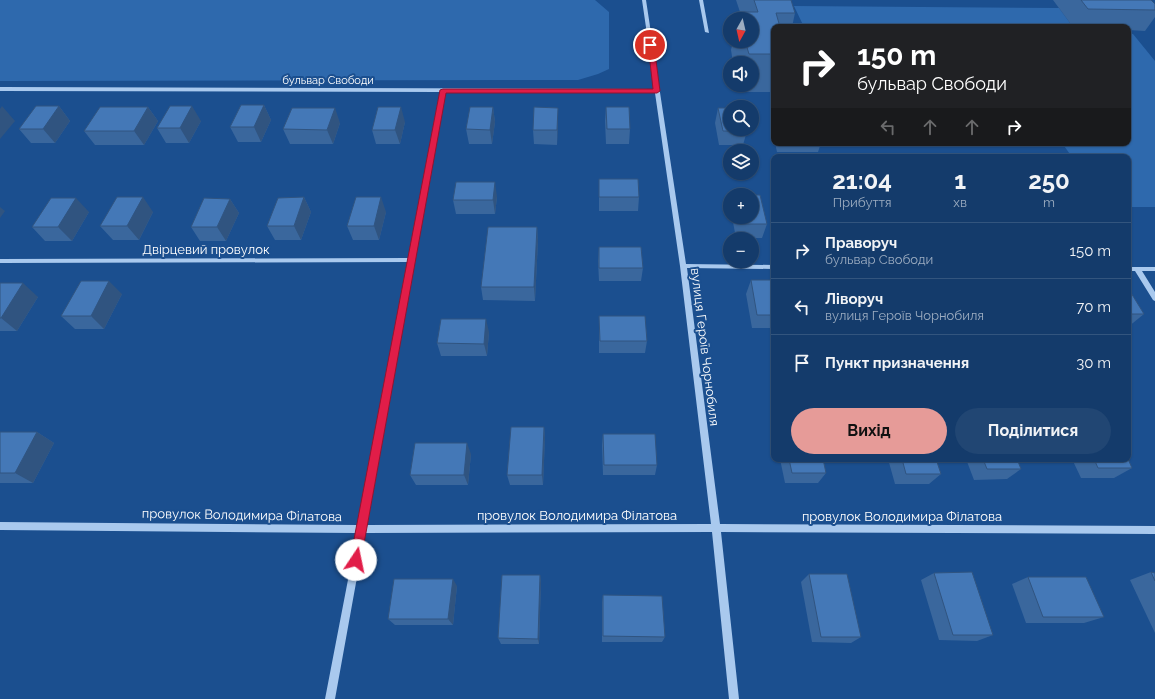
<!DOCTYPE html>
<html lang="uk">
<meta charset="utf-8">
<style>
:root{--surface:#143b6b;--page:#214673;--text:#f1f3f6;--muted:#9dadc1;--line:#33557e;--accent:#e69b98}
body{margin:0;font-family:Raleway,sans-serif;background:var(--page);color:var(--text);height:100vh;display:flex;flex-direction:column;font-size:15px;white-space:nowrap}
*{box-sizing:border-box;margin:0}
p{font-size:13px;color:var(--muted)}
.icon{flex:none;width:22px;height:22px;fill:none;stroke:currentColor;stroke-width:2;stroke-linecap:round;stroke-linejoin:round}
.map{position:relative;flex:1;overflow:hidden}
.details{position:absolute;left:771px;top:154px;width:360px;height:308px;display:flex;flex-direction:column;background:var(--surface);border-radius:8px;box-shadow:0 1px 3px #0004,0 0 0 1px var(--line)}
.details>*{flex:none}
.hud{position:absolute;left:771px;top:24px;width:360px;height:122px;border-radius:8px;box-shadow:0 1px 3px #0004,0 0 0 1px var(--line);background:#202124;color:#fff;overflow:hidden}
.needle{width:26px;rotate:188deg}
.buttons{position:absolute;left:723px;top:12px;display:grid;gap:8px}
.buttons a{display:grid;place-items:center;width:36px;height:36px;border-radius:50%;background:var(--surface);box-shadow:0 1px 3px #0004,0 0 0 1px var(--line);font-size:20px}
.pin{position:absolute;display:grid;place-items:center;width:34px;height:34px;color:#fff;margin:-17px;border:2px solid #fff;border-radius:50%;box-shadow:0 1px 4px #0007}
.me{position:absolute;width:44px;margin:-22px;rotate:11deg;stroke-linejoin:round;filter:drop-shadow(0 0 3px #0008)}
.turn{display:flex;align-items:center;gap:14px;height:84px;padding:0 20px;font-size:18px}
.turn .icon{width:52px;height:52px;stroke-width:2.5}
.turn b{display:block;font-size:28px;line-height:34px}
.lanes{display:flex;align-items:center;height:38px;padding:0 20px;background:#0003;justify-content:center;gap:20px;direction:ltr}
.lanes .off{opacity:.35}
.eta{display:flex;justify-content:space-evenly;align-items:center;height:68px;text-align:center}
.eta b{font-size:24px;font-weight:700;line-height:28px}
.button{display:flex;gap:8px;margin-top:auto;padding:8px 20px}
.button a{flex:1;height:46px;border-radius:24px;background:var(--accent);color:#111;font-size:16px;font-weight:700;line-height:46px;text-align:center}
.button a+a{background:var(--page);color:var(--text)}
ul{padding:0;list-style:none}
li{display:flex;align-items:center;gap:12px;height:56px;padding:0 20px;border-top:1px solid var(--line)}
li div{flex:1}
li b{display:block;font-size:15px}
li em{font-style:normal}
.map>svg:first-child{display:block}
.green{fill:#2e69ad}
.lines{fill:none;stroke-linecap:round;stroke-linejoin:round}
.minor{fill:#a9c9ee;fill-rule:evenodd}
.wall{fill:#3a679d}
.shaded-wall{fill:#305480}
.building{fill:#4478b7;stroke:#305480}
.route{fill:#e11d48;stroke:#92132f}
.labels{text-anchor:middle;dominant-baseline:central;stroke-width:4;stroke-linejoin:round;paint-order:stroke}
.far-street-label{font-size:11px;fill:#fff;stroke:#1b4f8f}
.street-label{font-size:13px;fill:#fff;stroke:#1b4f8f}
</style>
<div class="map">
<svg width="1155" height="699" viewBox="0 0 1155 699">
<rect width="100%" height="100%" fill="#1b4f8f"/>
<path class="green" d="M 0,0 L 595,0 L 609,12 L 609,69 L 598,74 L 578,80 L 0,81 Z
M 794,6 L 1059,8 L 1073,27 L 804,27 Z
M 1128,33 L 1133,34 L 1155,61 L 1155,207 L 1128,207 L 1128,157 L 1072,157 L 1062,143 L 1128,143 Z"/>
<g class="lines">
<path class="minor" d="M 642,0 L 646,0 L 686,264 L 774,265 L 774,269 L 687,268 L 720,524 L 1155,526 L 1155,534 L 721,532 L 739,699 L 729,699 L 712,532 L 365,533 L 335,699 L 325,699 L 357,533 L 0,530 L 0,522 L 358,525 L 408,262 L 0,263 L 0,259 L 409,258 L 440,92 L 0,91 L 0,87 L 655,89 ZM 445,92 L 655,93 L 680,266 L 711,524 L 367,525 Z
M 699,0 L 703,0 L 709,33 L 705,32 Z
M 1128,267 L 1155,267 L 1155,271 L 1142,271 L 1155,292 L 1155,301 L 1153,300 L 1135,271 L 1128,271 Z"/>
</g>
<path class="wall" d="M 736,0 L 791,0 L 795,13 L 792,27 L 774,27 L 774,92 L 740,92 L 738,85 L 752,85 L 752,63 L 733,63 L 731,50 L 733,41 L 752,41 L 752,19 L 737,19 L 739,12 L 740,12 Z
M 1053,0 L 1151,0 L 1155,4 L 1155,17 L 1145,31 L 1128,30 L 1128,27 L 1073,27 Z
M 264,105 L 271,120 L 261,142 L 238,142 L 230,127 Z
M 59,106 L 70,121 L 55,143 L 31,143 L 19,129 Z
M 148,107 L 158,121 L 144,145 L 95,145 L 84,131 Z
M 493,107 L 495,122 L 492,144 L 469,144 L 466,129 Z
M 606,107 L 630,129 L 629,144 L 606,144 L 605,121 Z
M 558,108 L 558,122 L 557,145 L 534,144 L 533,130 Z
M 718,108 L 747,131 L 743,145 L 719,145 L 715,123 Z
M 774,109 L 774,140 L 770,123 Z
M 201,121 L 189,143 L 166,143 L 157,128 Z
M 405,122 L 400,144 L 376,144 L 372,130 Z
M 340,123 L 333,144 L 290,144 L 283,129 Z
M 775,143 L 821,143 L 818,152 L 777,152 Z
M 857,143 L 881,143 L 881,145 L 857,145 Z
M 933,143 L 957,143 L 957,144 L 934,144 Z
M 1000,143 L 1026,143 L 1024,145 L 1001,145 Z
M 599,179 L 639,197 L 638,211 L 599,211 Z
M 304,197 L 311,212 L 301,240 L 275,240 L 267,226 Z
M 497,197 L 495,214 L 456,214 L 453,200 Z
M 230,199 L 239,213 L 226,241 L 200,241 L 191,227 Z
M 89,212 L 72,241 L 45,241 L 32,227 Z
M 153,212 L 139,240 L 113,240 L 100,226 Z
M 386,212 L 379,240 L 353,240 L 347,226 Z
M 732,217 L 752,217 L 767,224 L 762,238 L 736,238 Z
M 537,227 L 538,241 L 535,301 L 483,300 L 481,287 Z
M 599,247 L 643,268 L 641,281 L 599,281 L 598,261 Z
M 751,280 L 774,280 L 774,328 L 752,328 L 746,294 Z
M 0,283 L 38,297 L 17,331 L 0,331 Z
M 1128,288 L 1144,314 L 1128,327 Z
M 122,294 L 104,329 L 75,329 L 61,316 Z
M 599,316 L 647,341 L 645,353 L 599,353 Z
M 489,332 L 487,356 L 441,356 L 437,343 Z
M 544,427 L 545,438 L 543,485 L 510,485 L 507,475 Z
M 0,432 L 37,432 L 54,443 L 33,483 L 0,483 Z
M 603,434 L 657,465 L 655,475 L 603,475 L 602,445 Z
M 471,454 L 468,485 L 416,485 L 410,475 Z
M 780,459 L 823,459 L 826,473 L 818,483 L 785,483 Z
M 888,459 L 936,459 L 941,474 L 929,484 L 895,484 Z
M 966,459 L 1017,459 L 1021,469 L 1007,479 L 974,480 Z
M 1072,459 L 1128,459 L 1132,468 L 1114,478 L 1081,478 Z
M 1151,572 L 1155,573 L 1155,633 L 1130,580 Z
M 934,573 L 993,635 L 977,641 L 939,640 L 921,580 Z
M 809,574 L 861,637 L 851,643 L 812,642 L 801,582 Z
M 540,575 L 541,583 L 539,644 L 501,644 L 498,638 Z
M 1028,577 L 1104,617 L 1084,623 L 1026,623 L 1012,584 Z
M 457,586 L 453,625 L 395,625 L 388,619 Z
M 603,595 L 665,637 L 662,642 L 602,642 L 602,602 Z"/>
<path class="shaded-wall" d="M 264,105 L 271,120 L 261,142 L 254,127 Z
M 2,106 L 15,121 L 0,139 L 0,109 Z
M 59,106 L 70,121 L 55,143 L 43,129 Z
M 192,106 L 201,121 L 189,143 L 180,128 Z
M 148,107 L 158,121 L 144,145 L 134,131 Z
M 401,107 L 405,122 L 400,144 L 395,130 Z
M 493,107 L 495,122 L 492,144 L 490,130 Z
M 335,108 L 340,123 L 333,144 L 327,130 Z
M 558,108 L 558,122 L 557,145 L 557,130 Z
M 495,182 L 497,197 L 495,214 L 493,200 Z
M 143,197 L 153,212 L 139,240 L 127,226 Z
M 304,197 L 311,212 L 301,240 L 294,226 Z
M 381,197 L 386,212 L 379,240 L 374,226 Z
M 76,198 L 89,212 L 72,241 L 58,227 Z
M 230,199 L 239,213 L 226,241 L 217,227 Z
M 0,207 L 5,211 L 0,218 Z
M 537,227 L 538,241 L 535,301 L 534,287 Z
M 109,281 L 122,294 L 104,329 L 91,316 Z
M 23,283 L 38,297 L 17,331 L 1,318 Z
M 486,319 L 489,332 L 487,356 L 484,344 Z
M 544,427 L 545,438 L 543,485 L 542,475 Z
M 37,432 L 54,443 L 33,483 L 15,473 Z
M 467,443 L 471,454 L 468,485 L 464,475 Z
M 540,575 L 541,583 L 539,644 L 538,639 Z
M 453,579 L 457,586 L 453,625 L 448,619 Z"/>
<path class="building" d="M 754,0 L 791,0 L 795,13 L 776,13 L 780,27 L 774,27 L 774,54 L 749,54 L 745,41 L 752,41 L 752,19 L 740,19 L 739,12 L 758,12 Z
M 1081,0 L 1151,0 L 1155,4 L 1155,10 L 1088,9 Z
M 241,105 L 264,105 L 254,127 L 230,127 Z
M 36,106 L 59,106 L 43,129 L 19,129 Z
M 170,106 L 192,106 L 180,128 L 157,128 Z
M 100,107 L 148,107 L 134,131 L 84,131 Z
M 378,107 L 401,107 L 395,130 L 372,130 Z
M 470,107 L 493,107 L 490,130 L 466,129 Z
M 534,107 L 558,108 L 557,130 L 533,130 Z
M 606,107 L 629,107 L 630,129 L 607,129 Z
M 292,108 L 335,108 L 327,130 L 283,129 Z
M 718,108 L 730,108 L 730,129 L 746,129 L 747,131 L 723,131 Z
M 599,179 L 638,179 L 639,197 L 599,197 Z
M 456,182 L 495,182 L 493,200 L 453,200 Z
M 752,195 L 760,195 L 767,224 L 740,224 L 739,217 L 752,217 Z
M 117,197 L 143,197 L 127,226 L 100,226 Z
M 304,197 L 294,226 L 267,226 L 278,198 Z
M 356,197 L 381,197 L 374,226 L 347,226 Z
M 51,198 L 76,198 L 58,227 L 32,227 Z
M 204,198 L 230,199 L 217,227 L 191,227 Z
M 488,227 L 537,227 L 534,287 L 481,287 Z
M 599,247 L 641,247 L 643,268 L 599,268 Z
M 751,280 L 774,280 L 774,315 L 757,315 Z
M 81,281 L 109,281 L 91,316 L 61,316 Z
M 0,283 L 23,283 L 1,318 L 0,318 Z
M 1128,288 L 1144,314 L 1128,314 Z
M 599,316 L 645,316 L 647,341 L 600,341 Z
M 441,319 L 486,319 L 484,344 L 437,343 Z
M 511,427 L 544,427 L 542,475 L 507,475 Z
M 0,432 L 37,432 L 15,473 L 0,473 Z
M 603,434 L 655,434 L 657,465 L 604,465 Z
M 415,443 L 467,443 L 464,475 L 410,475 Z
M 789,459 L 823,459 L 826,473 L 792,473 Z
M 902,459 L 936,459 L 941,474 L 906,474 Z
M 983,459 L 1017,459 L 1021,469 L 987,469 Z
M 1094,459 L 1128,459 L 1132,468 L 1098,468 Z
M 972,572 L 993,635 L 953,635 L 934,573 Z
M 1151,572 L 1155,573 L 1155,581 Z
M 809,574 L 847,574 L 861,637 L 821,637 Z
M 502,575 L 540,575 L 538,639 L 498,638 Z
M 1028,577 L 1086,577 L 1104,617 L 1043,617 Z
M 394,579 L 453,579 L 448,619 L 388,619 Z
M 603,595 L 662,596 L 665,637 L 603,636 Z"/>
<path class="route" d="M 648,44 L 654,45 L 660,91 L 657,93 L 446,93 L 361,560 L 359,564 L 356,565 L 352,564 L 350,560 L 440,90 L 443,89 L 653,89 Z"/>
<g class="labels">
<g class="far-street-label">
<text x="328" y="80">бульвар Свободи</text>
</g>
<g class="street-label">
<text x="206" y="249">Двірцевий провулок</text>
<text transform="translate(705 347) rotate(83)">вулиця Героїв Чорнобиля</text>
<text transform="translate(242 515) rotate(1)">провулок Володимира Філатова</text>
<text x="577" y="515">провулок Володимира Філатова</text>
<text x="902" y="516">провулок Володимира Філатова</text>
</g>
</g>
</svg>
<div class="buttons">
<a><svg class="needle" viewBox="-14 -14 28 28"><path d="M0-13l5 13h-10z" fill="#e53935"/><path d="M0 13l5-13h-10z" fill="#9dadc1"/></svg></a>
<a><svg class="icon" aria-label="sound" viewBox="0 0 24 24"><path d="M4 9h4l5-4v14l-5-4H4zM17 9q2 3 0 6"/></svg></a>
<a><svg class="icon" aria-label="search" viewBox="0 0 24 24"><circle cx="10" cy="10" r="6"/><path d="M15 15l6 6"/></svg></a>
<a><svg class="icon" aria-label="layers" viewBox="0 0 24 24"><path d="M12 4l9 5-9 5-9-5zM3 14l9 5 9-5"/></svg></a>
<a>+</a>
<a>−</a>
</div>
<div class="pin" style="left:650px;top:45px;background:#d93025"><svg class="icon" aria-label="arrive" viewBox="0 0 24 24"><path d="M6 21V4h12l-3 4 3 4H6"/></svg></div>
<svg class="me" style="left:356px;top:560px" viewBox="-20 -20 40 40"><circle r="19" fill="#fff"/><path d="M0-13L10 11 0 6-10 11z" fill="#e11d48"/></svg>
<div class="hud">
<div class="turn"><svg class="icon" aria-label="right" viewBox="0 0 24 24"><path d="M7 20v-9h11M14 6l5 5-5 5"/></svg><div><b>150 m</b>бульвар Свободи</div></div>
<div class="lanes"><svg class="icon off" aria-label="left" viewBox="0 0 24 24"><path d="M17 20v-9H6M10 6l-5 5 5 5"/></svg><svg class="icon off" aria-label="ahead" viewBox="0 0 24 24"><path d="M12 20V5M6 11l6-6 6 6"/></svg><svg class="icon off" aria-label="ahead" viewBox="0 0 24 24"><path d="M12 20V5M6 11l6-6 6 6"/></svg><svg class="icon" aria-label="right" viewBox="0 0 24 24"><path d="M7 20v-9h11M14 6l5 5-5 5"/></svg></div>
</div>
<section class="details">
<div class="eta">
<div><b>21:04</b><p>Прибуття</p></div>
<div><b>1</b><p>хв</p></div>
<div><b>250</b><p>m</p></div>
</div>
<ul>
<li><svg class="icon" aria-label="right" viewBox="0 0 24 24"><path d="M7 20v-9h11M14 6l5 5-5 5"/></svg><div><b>Праворуч</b><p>бульвар Свободи</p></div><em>150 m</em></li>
<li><svg class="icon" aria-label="left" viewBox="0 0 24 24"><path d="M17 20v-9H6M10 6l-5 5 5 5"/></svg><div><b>Ліворуч</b><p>вулиця Героїв Чорнобиля</p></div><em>70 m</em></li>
<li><svg class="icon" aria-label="arrive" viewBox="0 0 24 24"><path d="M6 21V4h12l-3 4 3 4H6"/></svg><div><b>Пункт призначення</b></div><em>30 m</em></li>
</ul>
<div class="button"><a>Вихід</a><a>Поділитися</a></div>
</section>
</div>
